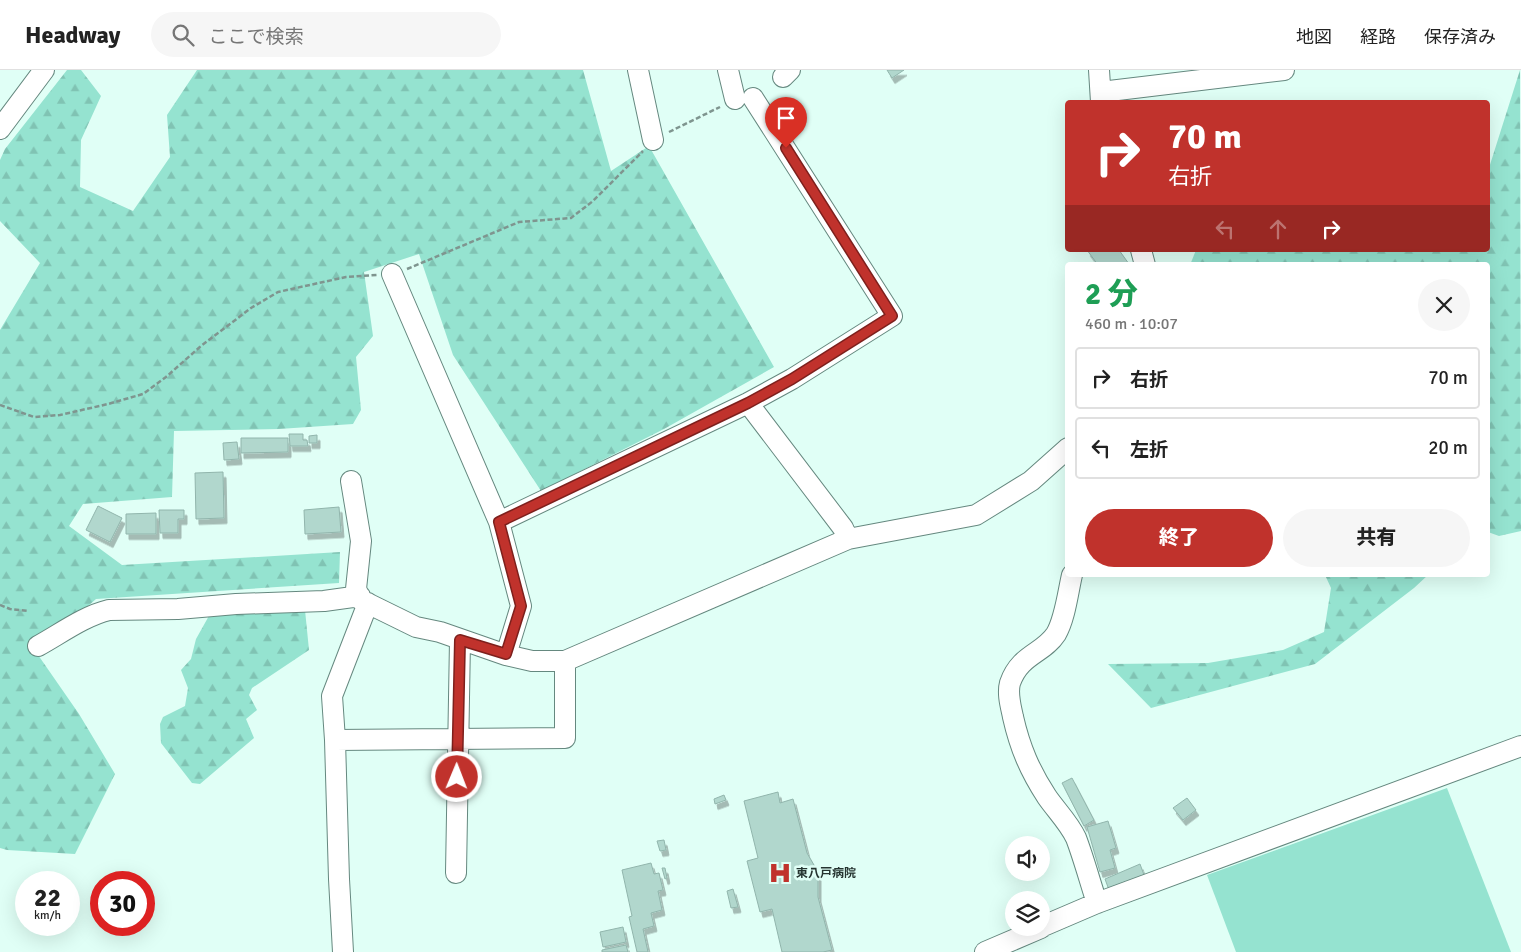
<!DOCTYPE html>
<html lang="ja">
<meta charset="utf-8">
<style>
:root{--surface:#fff;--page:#f6f6f6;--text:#222;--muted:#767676;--line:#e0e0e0;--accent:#c0322c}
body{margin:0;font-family:Signika,"Noto Sans JP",sans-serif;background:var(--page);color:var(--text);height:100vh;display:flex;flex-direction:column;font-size:19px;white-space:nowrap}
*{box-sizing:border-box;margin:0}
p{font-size:16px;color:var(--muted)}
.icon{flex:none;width:28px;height:28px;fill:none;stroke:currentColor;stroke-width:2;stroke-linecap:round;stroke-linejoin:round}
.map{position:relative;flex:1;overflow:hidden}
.panel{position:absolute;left:1065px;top:192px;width:425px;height:315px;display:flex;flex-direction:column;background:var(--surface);border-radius:5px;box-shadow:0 5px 20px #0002}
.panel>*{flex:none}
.hud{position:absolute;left:1065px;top:30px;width:425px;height:152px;border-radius:5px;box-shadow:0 5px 20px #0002;background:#c0322c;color:#fff;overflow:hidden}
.tools{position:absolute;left:1005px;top:766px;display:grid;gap:10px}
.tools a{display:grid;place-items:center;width:45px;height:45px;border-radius:50%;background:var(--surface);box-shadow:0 5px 20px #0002;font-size:25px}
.speed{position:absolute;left:15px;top:801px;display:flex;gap:10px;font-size:25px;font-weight:700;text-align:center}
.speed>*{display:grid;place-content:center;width:65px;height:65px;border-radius:50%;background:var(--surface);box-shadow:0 5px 20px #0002;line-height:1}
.speed small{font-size:12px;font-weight:400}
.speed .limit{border:8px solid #d22;background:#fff;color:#111}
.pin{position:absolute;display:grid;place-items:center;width:42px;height:42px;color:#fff;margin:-51px -21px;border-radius:50% 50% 50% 0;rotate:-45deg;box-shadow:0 0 5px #0007}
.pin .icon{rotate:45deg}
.me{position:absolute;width:55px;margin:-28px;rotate:1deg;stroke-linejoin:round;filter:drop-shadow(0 0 4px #0008)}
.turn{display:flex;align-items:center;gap:18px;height:105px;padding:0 20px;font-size:22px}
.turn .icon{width:65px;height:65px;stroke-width:2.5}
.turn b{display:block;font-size:35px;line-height:42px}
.lanes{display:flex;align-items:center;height:48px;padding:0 20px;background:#0003;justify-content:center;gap:25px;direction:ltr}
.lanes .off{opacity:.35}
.round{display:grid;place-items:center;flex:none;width:52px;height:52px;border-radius:26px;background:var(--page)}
.summary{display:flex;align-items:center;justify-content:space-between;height:85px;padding:0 20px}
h1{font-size:30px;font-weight:800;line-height:38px;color:#1e9e55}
.action{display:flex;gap:10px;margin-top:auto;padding:10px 20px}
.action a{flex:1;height:58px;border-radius:30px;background:var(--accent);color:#fff;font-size:20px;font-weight:800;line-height:58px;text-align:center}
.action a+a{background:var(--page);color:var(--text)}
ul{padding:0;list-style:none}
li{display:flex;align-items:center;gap:15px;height:62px;margin:0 10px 8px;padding:0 10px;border:2px solid var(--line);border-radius:5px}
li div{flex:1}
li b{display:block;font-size:19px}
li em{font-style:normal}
header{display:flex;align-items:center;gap:30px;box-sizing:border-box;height:70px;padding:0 25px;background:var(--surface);border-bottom:1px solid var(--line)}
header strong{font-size:24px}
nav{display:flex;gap:28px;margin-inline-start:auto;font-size:18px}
.search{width:350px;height:45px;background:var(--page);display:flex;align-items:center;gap:12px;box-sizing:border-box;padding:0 18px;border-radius:28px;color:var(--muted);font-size:19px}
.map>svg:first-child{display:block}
.grass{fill:#95e3d0}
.forest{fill:url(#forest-firs)}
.building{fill:#b1d7cd;stroke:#91b5ac;filter:url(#shadow)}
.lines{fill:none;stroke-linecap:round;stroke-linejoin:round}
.minor-casing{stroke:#65887f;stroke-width:22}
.path{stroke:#7f958f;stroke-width:2.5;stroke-dasharray:5 2.5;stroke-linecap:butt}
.minor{stroke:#fff;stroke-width:20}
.route-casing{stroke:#7d201d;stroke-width:12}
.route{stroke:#c0322c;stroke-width:9}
.labels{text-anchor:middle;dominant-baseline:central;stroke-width:5;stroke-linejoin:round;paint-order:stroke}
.poi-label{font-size:12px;font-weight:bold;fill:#253430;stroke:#e0fff6;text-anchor:start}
</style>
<header>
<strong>Headway</strong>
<div class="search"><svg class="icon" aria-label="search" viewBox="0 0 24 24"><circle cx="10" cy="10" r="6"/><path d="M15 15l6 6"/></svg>ここで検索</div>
<nav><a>地図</a><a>経路</a><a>保存済み</a></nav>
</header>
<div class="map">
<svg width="1521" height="882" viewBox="0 0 1521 882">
<defs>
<pattern id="forest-firs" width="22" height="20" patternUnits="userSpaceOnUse" patternTransform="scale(1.25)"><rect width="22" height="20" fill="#95e3d0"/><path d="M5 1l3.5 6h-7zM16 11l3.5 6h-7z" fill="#80c3b3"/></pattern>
<filter id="shadow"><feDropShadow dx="3" dy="5.5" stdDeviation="0" flood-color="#0004"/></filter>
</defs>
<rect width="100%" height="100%" fill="#e0fff6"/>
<path class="grass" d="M 1447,718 L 1511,882 L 1236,882 L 1207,805 Z"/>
<path class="forest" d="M 67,0 L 81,0 L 101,26 L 81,70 L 80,117 L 133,141 L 170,87 L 167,45 L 197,0 L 583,0 L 611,101 L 649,76 L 774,297 L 664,359 L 541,421 L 453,285 L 419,184 L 364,202 L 373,266 L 356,287 L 361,340 L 353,354 L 279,359 L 174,361 L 172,427 L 83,434 L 69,456 L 122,495 L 340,482 L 339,513 L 96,529 L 36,582 L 79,644 L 115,704 L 75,784 L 7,780 L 0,778 L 0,260 L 40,193 L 0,151 L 0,90 L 5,79 Z
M 1520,0 L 1521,461 L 1499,466 L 1488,462 L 1488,195 L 1190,195 L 1196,180 L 1488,180 L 1488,101 Z
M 1325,505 L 1428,505 L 1414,518 L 1315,594 L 1151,638 L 1108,594 L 1208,593 L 1283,580 L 1324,562 L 1331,518 Z
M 305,540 L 309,580 L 252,618 L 249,625 L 257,640 L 246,649 L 254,668 L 200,714 L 192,713 L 161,673 L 160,654 L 163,647 L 185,636 L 188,618 L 181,600 L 191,589 L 196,569 L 210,544 Z"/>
<path class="building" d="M 887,0 L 904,0 L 892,8 Z
M 1087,180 L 1119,180 L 1129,194 L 1098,195 Z
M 289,364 L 303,364 L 303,370 L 307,370 L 308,376 L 290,376 Z
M 317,365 L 317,373 L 309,373 L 309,366 Z
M 241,368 L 288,368 L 288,382 L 241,383 Z
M 237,372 L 239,389 L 224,390 L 223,373 Z
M 223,402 L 224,448 L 196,449 L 195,403 Z
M 98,436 L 122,448 L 110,472 L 86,460 Z
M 339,437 L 341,462 L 305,464 L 304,440 Z
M 159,440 L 184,440 L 184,449 L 178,449 L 178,463 L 160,463 Z
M 156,443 L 156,464 L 126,464 L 126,444 Z
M 1072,708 L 1094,750 L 1084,756 L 1062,713 Z
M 778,722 L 780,733 L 793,729 L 807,783 L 818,802 L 818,827 L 832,880 L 823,882 L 782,882 L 772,839 L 760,842 L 747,791 L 758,788 L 744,731 Z
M 724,725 L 726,730 L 715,734 L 714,729 Z
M 1187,728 L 1196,740 L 1183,750 L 1173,738 Z
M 1108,751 L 1116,778 L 1110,780 L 1115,798 L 1100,802 L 1087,757 Z
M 664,770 L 666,780 L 660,781 L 657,771 Z
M 651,793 L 654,804 L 659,803 L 663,820 L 658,821 L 662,840 L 651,843 L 654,856 L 643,859 L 648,882 L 637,882 L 629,847 L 632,846 L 622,800 Z
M 1140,794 L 1144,805 L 1109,820 L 1105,809 Z
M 662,798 L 665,798 L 667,808 L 665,809 Z
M 733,819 L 738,837 L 731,838 L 727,821 Z
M 623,857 L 626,872 L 603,877 L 600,862 Z
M 626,875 L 628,882 L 602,882 L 602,880 Z"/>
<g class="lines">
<defs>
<path id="minor" d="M 638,0 L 653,70
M 728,0 L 735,29
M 1099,0 L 1101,32
M 783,7 L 790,0
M 1101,22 L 1284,0
M 0,59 L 44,0
M 1141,180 L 1145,195
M 392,204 L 499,452 L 521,536 L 506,585 L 532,591 L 565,591 L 848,469 L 976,445 L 1031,411 L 1068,378
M 748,333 L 843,458 L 848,469
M 351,411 L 361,471 L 356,519 L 361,530 L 416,557 L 440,562 L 506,585
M 499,452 L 748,333 L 792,309 L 892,246 L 753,28
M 1072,505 C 1068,522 1065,549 1056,564 C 1043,584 1020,584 1010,613 C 1007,624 1011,637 1013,647 C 1020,678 1030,701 1047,727 C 1056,740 1069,753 1076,768 C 1084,789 1090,812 1097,833
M 38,576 C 60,564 84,546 109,540 L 178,539 L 236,534 L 324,531 L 360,526
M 335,670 L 332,626 L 368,533
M 456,803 L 460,570
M 1041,857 L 1097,833 L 1521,676
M 343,882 L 339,809 L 335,670 L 565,668 L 565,591
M 985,882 L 1041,858"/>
</defs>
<use href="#minor" class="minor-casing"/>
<path class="path" d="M 669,62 L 720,37
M 407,199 L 519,152 L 571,148 L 593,131 L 643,81
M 0,335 L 34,347 L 60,345 L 108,334 L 143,324 L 166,307 L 201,276 L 251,238 L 278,222 L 346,207 L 377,205
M 0,535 L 10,539 L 29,541"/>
<use href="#minor" class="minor"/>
</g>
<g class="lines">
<defs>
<path id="route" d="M 457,707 L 460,570 L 506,584 L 521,536 L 499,452 L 748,333 L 792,309 L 892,246 L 786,78"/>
</defs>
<use href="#route" class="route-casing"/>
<use href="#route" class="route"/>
</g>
<defs>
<symbol id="hospital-bare" viewBox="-9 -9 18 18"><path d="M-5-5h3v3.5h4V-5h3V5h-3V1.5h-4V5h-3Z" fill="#c0322c" stroke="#e0fff6" stroke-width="2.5" paint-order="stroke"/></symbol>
</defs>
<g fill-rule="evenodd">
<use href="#hospital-bare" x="764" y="787" width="32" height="32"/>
</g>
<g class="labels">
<g class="poi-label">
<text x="796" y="803">東八戸病院</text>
</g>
</g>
</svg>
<div class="tools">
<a><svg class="icon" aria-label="sound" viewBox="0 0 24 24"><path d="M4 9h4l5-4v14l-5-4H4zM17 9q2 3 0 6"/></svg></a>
<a><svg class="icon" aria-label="layers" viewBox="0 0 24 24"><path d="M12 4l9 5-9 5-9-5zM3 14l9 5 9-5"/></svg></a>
</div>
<div class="speed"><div>22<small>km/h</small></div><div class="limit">30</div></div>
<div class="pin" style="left:786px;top:78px;background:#d93025"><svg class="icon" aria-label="arrive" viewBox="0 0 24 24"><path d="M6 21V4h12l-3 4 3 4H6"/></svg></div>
<svg class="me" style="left:457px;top:707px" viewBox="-20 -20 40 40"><circle r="17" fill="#c0322c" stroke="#fff" stroke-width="3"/><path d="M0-11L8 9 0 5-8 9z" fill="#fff"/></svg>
<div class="hud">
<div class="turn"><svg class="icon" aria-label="right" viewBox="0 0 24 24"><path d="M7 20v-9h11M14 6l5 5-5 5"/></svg><div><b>70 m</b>右折</div></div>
<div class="lanes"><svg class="icon off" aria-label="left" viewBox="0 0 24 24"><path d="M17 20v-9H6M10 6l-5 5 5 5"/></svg><svg class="icon off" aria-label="ahead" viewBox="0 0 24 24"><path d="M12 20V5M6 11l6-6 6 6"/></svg><svg class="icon" aria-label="right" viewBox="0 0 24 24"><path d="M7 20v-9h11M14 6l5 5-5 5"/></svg></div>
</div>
<section class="panel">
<div class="summary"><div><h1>2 分</h1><p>460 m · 10:07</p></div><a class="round"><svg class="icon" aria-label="close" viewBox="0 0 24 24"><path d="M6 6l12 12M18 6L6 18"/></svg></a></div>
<ul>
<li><svg class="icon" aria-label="right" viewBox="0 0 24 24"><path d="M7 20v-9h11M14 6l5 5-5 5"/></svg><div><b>右折</b></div><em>70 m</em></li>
<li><svg class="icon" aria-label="left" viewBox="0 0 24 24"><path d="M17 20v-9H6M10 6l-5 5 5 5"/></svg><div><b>左折</b></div><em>20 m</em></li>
</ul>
<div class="action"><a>終了</a><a>共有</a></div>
</section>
</div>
